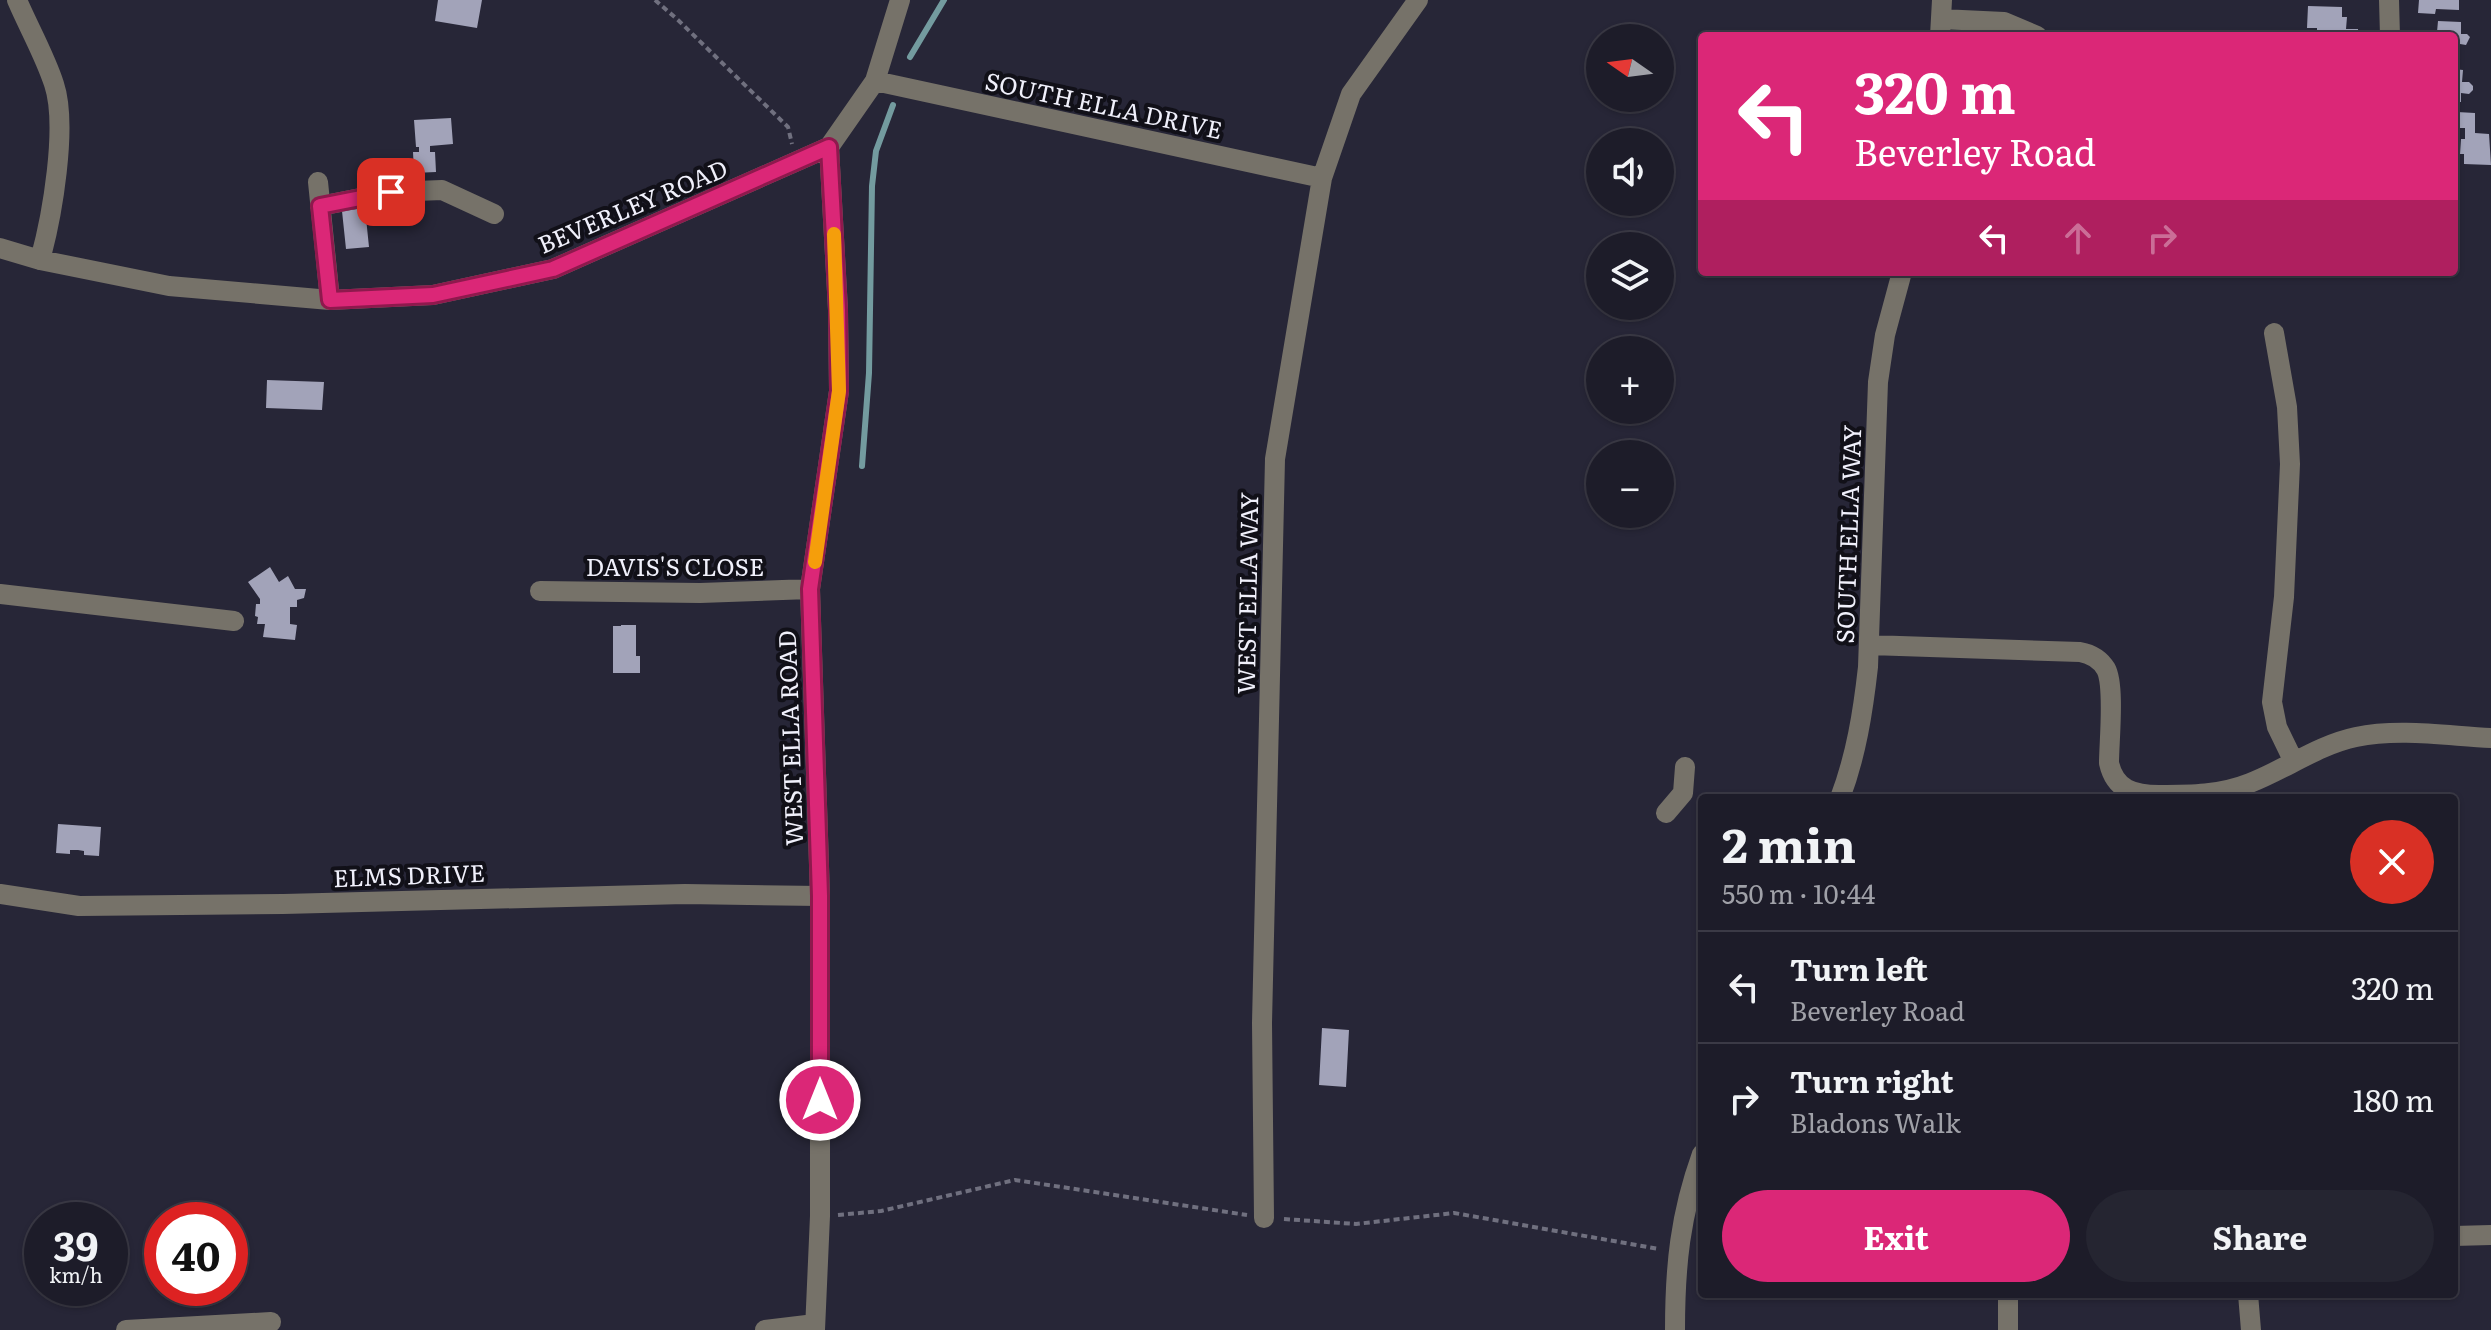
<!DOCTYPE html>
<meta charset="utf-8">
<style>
:root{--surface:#1d1c29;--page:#252531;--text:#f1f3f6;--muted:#a0a1a8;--line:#3b3a46;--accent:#db2777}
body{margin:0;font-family:Literata,serif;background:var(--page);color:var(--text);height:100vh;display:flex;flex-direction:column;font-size:30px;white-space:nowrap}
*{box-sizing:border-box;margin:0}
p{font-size:26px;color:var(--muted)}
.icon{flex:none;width:44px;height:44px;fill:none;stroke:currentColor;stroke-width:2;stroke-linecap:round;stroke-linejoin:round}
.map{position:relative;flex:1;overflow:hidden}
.details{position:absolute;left:1698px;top:794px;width:760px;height:504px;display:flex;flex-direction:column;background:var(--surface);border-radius:8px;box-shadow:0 2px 6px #0004,0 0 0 2px var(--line)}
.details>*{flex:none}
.banner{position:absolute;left:1698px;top:32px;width:760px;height:244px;border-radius:8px;box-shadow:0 2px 6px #0004,0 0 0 2px var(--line);background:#db2777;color:#fff;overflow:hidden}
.needle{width:52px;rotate:284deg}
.fabs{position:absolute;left:1586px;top:24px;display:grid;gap:16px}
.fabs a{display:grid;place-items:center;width:88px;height:88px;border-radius:50%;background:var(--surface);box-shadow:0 2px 6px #0004,0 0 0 2px var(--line);font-size:40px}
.speed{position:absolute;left:24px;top:1202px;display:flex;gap:16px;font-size:40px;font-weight:700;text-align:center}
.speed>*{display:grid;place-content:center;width:104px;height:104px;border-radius:50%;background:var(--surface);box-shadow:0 2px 6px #0004,0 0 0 2px var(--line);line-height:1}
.speed small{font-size:20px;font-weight:400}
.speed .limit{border:12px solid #d22;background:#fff;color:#111}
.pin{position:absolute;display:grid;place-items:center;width:68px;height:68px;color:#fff;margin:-34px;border-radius:16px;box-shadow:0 4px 12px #0006}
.me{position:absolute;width:88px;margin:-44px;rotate:0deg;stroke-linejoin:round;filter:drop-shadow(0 0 6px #0008)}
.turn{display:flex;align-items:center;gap:28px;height:168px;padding:0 24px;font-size:36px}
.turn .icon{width:104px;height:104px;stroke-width:2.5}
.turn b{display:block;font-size:56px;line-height:68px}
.lanes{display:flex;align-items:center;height:76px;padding:0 24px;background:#0003;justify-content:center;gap:40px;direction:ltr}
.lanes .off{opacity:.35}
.round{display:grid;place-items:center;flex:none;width:84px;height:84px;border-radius:42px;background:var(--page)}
.head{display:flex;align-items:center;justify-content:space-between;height:136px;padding:0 24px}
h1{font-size:48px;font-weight:700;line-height:60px}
.cta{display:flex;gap:16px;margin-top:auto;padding:16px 24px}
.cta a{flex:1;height:92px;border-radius:48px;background:var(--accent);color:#fff;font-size:32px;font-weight:700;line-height:92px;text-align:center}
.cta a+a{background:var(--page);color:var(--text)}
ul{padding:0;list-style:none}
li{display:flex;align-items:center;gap:24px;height:112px;padding:0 24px;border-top:2px solid var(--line)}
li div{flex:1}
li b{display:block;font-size:30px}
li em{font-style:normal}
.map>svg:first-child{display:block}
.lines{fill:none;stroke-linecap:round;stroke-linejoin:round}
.stream{stroke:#739b9f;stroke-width:6}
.building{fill:#a2a3b9}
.path{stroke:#70707f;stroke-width:4;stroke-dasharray:6 4;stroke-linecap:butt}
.minor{stroke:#767269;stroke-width:20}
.route-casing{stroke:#8e194d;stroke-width:20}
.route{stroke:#db2777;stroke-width:14}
.slow{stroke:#f59e0b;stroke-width:14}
.labels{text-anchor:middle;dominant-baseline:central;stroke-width:8;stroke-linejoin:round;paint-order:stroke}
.street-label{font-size:24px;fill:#f0f0fb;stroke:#111018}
</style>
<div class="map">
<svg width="2491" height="1330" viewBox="0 0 2491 1330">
<rect width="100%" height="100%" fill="#272637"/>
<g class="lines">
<path class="stream" d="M 910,57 L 944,0
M 862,466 L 869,373 L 872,186 L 876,151 L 893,105"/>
</g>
<path class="building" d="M 438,0 L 482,0 L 477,28 L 435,21 Z
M 2419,0 L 2459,0 L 2459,10 L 2436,9 L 2435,14 L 2418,13 Z
M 2308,6 L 2342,7 L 2342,17 L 2347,17 L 2346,29 L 2358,29 L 2358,36 L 2317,36 L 2317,28 L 2307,28 Z
M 2438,21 L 2461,22 L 2461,34 L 2467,34 L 2470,37 L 2466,45 L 2460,44 L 2460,54 L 2454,54 L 2454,36 L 2433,36 L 2433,32 L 2437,32 Z
M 2454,69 L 2463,70 L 2462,82 L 2469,82 L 2473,86 L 2473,90 L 2469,94 L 2461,93 L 2461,102 L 2454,102 Z
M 2457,112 L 2475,113 L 2475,133 L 2489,134 L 2491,165 L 2464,164 L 2464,154 L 2460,154 L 2461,139 L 2465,139 L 2465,128 L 2456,128 Z
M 451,118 L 453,144 L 430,146 L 430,152 L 435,152 L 436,172 L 414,173 L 413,152 L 419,152 L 419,147 L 416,147 L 414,120 Z
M 365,208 L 369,247 L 346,249 L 342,211 Z
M 267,380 L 324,382 L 322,410 L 266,408 Z
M 270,567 L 279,582 L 288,576 L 295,589 L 306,589 L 304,598 L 297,600 L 297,607 L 290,607 L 290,624 L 297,625 L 295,640 L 263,637 L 265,624 L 257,624 L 258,617 L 255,616 L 256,604 L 260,604 L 260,599 L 248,582 Z
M 621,625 L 636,625 L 636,656 L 640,656 L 640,673 L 613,673 L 613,626 L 621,626 Z
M 58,824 L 101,827 L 99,856 L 84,855 L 84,851 L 78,850 L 70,850 L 70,854 L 56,853 Z
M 1322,1028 L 1349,1030 L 1346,1087 L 1319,1085 Z"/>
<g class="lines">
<path class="path" d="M 655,0 L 678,20 L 788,127 L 792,144
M 838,1215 L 881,1211 L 1015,1180 L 1247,1215
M 1284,1219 L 1356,1224 L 1454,1213 L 1659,1249"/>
<path class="minor" d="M 17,0 C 29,28 45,56 54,84 C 68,126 52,217 40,260
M 2389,0 L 2390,36
M 1941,19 L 2004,22 L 2037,36
M 1940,36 L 1942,0
M 875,81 L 1322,178
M 318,182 L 330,300
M 320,206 L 391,192 L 442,190 L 494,214
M 0,248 L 40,260 L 169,286 L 330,300 L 433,295 L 553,269 L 829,147 L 875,81 L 900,0
M 2274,333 L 2287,407 L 2290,464 L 2284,597 L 2272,702 L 2277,727 L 2294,762
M 540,591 L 700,593 L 810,589
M 0,594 L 234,621
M 1870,645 L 2080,652 C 2091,654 2100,659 2106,669 C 2115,686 2109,742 2109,763 C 2115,790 2134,795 2159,795 C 2191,795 2220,795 2250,783 C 2286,769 2318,745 2356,737 C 2399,728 2448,736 2491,738
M 1840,798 C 1856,756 1863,712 1868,667 L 1878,382 L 1885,335 L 1902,272
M 1666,813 L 1683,793 L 1685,767
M 0,894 L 79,906 L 283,904 L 685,894 L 820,896
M 1264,1218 L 1262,1023 L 1275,459 L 1322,178 L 1351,94 L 1418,0
M 2454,1236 L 2491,1235
M 2248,1294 L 2251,1330
M 126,1330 L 271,1322
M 765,1330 L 815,1324
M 815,1330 L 820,1216 L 820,896 L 810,589 L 839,391 L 838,310 L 829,147
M 1675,1330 C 1675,1266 1680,1215 1702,1154
M 2008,1330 L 2008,1294"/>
</g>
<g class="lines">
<defs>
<path id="route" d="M 391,192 L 320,206 L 330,300 L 433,295 L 553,269 L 829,147 L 838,310 L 839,391 L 810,589 L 820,896 L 820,1100"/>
</defs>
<use href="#route" class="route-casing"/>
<use href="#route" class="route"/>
<path class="slow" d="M 815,562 L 839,391 L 834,234"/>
</g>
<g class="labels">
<g class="street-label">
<text transform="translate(1104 104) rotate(12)">SOUTH ELLA DRIVE</text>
<text transform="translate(632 205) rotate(-23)">BEVERLEY ROAD</text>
<text transform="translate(1847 534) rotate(-88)">SOUTH ELLA WAY</text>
<text x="675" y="565">DAVIS'S CLOSE</text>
<text transform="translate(1246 593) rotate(-89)">WEST ELLA WAY</text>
<text transform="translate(789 738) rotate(-92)">WEST ELLA ROAD</text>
<text transform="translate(409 874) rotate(-2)">ELMS DRIVE</text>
</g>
</g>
</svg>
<div class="fabs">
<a><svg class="needle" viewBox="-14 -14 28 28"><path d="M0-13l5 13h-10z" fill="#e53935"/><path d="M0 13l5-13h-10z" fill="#a0a1a8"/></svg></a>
<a><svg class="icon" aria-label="sound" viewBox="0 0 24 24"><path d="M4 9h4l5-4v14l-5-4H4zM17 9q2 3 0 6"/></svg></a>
<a><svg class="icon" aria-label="layers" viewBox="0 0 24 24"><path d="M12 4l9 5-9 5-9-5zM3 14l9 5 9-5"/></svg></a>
<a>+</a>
<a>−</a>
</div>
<div class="speed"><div>39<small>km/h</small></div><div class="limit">40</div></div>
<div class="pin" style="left:391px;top:192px;background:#d93025"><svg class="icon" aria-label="arrive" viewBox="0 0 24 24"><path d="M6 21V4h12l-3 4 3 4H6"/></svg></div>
<svg class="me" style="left:820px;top:1100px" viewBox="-20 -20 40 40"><circle r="17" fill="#db2777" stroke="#fff" stroke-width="3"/><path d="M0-11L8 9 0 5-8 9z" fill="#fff"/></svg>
<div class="banner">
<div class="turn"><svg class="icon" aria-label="left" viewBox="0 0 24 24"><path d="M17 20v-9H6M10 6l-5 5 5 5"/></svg><div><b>320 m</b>Beverley Road</div></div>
<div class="lanes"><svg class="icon" aria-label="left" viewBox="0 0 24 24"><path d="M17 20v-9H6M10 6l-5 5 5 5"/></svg><svg class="icon off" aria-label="ahead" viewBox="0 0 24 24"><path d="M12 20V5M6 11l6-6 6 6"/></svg><svg class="icon off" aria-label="right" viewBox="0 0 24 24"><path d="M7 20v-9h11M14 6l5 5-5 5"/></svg></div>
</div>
<section class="details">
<div class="head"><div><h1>2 min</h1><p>550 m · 10:44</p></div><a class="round" style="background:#d93025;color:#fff"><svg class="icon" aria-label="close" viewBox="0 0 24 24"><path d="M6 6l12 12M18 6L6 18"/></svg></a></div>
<ul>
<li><svg class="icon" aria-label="left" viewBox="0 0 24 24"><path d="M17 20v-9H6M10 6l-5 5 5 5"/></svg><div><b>Turn left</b><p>Beverley Road</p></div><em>320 m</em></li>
<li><svg class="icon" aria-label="right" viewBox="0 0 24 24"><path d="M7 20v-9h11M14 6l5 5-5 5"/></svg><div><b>Turn right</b><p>Bladons Walk</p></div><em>180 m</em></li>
</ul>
<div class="cta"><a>Exit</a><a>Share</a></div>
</section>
</div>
